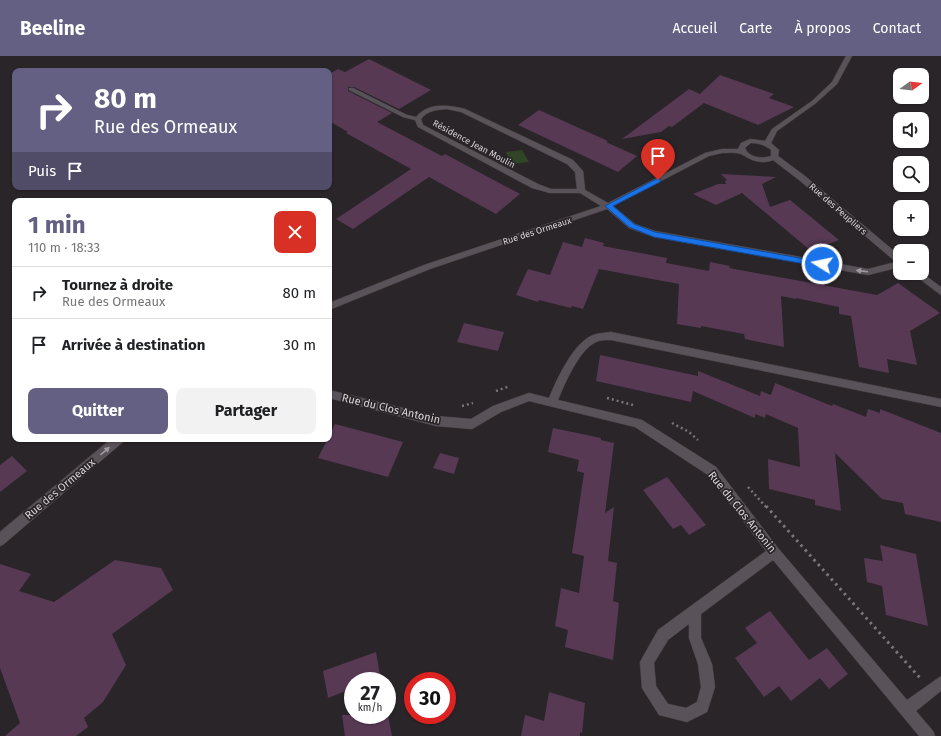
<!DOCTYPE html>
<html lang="fr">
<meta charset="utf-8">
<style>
:root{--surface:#fff;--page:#f2f2f2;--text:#202124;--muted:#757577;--line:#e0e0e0;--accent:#646083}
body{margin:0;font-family:"Fira Sans",sans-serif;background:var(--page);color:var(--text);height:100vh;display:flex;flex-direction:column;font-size:15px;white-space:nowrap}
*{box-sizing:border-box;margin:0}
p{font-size:13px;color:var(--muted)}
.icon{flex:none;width:22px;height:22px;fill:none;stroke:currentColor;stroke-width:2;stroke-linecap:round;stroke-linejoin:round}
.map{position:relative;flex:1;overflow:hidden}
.side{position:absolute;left:12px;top:142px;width:320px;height:244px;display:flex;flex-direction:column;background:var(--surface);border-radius:8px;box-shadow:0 1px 3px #0004}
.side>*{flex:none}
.guide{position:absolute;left:12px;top:12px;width:320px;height:122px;border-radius:8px;box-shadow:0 1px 3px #0004;background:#646083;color:#fff;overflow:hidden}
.needle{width:26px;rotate:75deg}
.controls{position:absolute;left:893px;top:12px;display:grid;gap:8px}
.controls a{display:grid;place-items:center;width:36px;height:36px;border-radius:8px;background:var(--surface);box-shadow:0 1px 3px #0004;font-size:20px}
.speed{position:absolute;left:344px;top:616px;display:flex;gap:8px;font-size:20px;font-weight:700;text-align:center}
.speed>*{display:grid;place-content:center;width:52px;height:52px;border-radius:50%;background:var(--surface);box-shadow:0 1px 3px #0004;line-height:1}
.speed small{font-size:10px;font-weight:400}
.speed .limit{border:6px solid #d22;background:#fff;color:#111}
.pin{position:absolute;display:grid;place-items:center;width:34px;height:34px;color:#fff;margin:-41px -17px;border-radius:50% 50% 50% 0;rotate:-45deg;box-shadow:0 0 4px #0007}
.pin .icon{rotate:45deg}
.me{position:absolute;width:44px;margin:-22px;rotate:280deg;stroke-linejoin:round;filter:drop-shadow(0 0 3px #0008)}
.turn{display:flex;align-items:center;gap:14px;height:84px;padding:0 16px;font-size:18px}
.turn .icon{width:52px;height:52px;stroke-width:2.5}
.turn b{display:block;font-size:28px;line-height:34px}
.then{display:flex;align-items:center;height:38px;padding:0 16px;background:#0003;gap:8px;font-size:15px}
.round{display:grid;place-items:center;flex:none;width:42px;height:42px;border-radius:8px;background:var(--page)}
.summary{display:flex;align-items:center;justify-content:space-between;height:68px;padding:0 16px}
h1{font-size:24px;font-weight:700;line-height:30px;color:var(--accent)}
.button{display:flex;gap:8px;margin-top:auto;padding:8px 16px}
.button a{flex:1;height:46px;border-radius:8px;background:var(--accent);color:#fff;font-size:16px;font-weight:700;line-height:46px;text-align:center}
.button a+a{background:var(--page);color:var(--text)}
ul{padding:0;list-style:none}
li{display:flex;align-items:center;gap:12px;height:52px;padding:0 16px;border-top:1px solid var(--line)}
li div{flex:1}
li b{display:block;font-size:15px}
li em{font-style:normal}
header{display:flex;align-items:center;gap:24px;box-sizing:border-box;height:56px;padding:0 20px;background:var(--accent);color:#fff}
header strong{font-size:19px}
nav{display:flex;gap:22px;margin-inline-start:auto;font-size:14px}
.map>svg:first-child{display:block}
.green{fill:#2f4525}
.building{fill:#573954}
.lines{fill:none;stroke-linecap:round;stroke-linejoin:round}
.street-casing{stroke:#464145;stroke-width:1}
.path-far1{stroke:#797578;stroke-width:2.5;stroke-dasharray:2 3;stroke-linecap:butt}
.path{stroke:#797578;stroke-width:3;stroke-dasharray:2.5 4;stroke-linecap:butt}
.street{fill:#595359;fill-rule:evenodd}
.oneway{fill:#9e9a9e}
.route{fill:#1a73e8;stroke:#114b97}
.labels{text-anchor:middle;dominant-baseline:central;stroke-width:3.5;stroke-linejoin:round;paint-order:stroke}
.far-street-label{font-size:9px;fill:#d7d4d7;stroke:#2a2529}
.street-label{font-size:11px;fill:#d7d4d7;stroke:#2a2529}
</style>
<header>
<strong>Beeline</strong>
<nav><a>Accueil</a><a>Carte</a><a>À propos</a><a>Contact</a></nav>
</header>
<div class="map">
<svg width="941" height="680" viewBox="0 0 941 680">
<rect width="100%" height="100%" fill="#2a2529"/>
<path class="green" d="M 522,94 L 529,106 L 512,108 L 506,96 Z"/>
<path class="building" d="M 369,3 L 431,34 L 399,53 L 354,31 L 348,31 L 348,35 L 392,57 L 377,66 L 442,100 L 445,98 L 520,138 L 496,158 L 429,121 L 353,173 L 336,163 L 411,113 L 346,77 L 348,76 L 329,65 L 329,18 L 338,13 L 345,16 Z
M 720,19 L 774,38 L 769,42 L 794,51 L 758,69 L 704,47 L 672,71 L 669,70 L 661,76 L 622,83 L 689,33 L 700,38 Z
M 539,54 L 608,85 L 606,86 L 637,100 L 618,116 L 518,69 Z
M 721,118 L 776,121 L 762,128 L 770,151 L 790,144 L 839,184 L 811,195 L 742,137 L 716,149 L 693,138 L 718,128 L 726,128 L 725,125 L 727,124 Z
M 585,182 L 604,187 L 603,190 L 667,202 L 666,207 L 709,215 L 710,206 L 730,210 L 729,212 L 877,239 L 898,227 L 940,257 L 910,275 L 917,309 L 887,303 L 889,317 L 859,311 L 851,260 L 839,258 L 839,251 L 796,242 L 796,243 L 781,240 L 784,291 L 745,283 L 744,278 L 701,270 L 701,272 L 677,268 L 679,228 L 599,213 L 583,253 L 572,250 L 571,252 L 539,244 L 538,246 L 516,239 L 528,213 L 550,219 L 563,186 L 582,191 Z
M 464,267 L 504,276 L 498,295 L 457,286 Z
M 600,299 L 698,320 L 698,315 L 760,340 L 761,335 L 771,339 L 775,327 L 832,350 L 833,348 L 866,361 L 868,353 L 880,357 L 880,353 L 941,377 L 941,466 L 905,458 L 903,447 L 882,443 L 835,397 L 841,455 L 815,449 L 815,444 L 769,433 L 768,403 L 800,411 L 798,372 L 766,358 L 765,362 L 755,358 L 755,362 L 693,335 L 691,346 L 596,325 Z
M 335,368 L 403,386 L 388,421 L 318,402 Z
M 553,372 L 601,382 L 601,384 L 614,387 L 605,457 L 614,451 L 608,505 L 617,507 L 613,545 L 619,547 L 613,604 L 565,591 L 568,574 L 555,570 L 561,532 L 579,537 L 584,500 L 572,497 L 584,417 L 577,415 L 579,404 L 548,396 Z
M 440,397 L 459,402 L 454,418 L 433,412 Z
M 12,400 L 27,415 L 0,436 L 0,409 Z
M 667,421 L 706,469 L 689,479 L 681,469 L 673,473 L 643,434 Z
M 880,489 L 916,498 L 928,570 L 886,559 L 882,530 L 867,526 L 864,502 L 883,505 Z
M 115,504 L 161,512 L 173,534 L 112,578 L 126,609 L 103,646 L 84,662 L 88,671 L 76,680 L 5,680 L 20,667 L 0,612 L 0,508 L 31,518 L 19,535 L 54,546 Z
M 770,555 L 809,604 L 827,592 L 848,618 L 829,633 L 820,622 L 791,645 L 779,630 L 764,641 L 735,602 L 757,587 L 745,572 Z
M 376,596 L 381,625 L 353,625 L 353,632 L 328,642 L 323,615 Z
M 549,636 L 585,647 L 582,677 L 580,676 L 580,680 L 521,680 L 525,659 L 544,665 Z
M 342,659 L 388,659 L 392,680 L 345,680 Z"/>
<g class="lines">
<defs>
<path id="street" d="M 846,0 L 852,0 L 837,28 L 816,47 L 777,75 L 771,87 L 779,94 L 778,100 L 805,120 L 900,200 L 900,211 L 868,219 L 654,181 L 629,172 L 607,153 L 430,213 L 329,254 L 329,247 L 424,209 L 601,150 L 580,137 L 550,137 L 532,132 L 418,71 L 415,64 L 403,61 L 349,34 L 349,32 L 353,32 L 407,59 L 416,61 C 428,46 449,49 465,53 L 573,104 L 583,115 L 585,134 L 608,147 L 705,97 L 722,93 L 738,93 L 741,87 L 750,83 L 765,85 L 772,73 L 812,45 L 832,26 ZM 447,53 L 461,56 L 567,108 L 575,116 L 577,133 L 551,133 L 538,128 L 423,69 L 421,63 C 428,54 437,54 447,53 ZM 751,87 C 759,87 765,89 771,94 L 771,100 C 762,103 749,102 745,92 ZM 722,97 C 727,97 736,96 741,98 C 751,104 761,109 773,104 L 799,124 L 896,206 L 868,213 L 655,175 L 635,168 L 613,150 L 709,100 Z
M 912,217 L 922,217 L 941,231 L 941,239 Z
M 611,276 L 941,343 L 941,351 L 611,284 C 606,284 600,284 596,286 C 579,294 565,327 558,344 L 642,364 L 716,411 L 778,492 L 907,644 L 941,620 L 941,635 L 916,655 L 933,675 L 935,680 L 919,680 L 773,504 L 701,558 L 701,582 L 712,608 L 715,631 L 707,656 L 687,666 L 659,659 L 642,632 L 640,606 L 658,574 L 766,495 L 708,419 L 635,371 L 529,345 L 501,356 L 472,373 L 436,370 L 329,342 L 329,334 L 436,360 L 471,363 L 493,350 L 529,337 L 549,342 C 557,323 573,287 593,279 C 598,277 605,277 611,276 ZM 689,568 L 689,582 L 698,608 L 701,631 L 697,646 L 686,652 L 668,648 L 656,630 L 654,607 L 668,584 Z
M 111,383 L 124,383 L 123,386 L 4,488 L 0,490 L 0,476 Z"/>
</defs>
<use href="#street" class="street-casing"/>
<path class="path-far1" d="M 496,335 L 510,330
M 607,342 L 633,349
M 462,350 L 473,347
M 672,367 L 689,376 L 698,384
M 748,431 L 766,451"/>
<path class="path" d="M 766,450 L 920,622"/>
<use href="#street" class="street"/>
</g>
<defs><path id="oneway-solid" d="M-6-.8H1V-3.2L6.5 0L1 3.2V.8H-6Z"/></defs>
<g class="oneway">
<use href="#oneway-solid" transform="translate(862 215) rotate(-173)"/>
<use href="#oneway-solid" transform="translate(105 395) rotate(-40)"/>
</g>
<path class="route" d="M 658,122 L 661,124 L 660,126 L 613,150 L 634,168 L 655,176 L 822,206 L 826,208 L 822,211 L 654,181 L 629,171 L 605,150 Z"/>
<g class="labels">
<g class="far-street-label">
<text transform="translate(474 88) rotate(28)">Résidence Jean Moulin</text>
<text transform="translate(838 153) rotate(41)">Rue des Peupliers</text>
<text transform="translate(537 175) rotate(-18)">Rue des Ormeaux</text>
</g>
<g class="street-label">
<text transform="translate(391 353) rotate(13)">Rue du Clos Antonin</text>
<text transform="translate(60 433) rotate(-40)">Rue des Ormeaux</text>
<text transform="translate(742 456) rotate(51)">Rue du Clos Antonin</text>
</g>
</g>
</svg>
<div class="controls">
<a><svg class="needle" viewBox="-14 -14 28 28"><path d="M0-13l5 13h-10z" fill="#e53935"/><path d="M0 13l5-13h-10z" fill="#757577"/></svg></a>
<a><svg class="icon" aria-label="sound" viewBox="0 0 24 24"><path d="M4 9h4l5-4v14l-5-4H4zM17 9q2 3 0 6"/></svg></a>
<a><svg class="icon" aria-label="search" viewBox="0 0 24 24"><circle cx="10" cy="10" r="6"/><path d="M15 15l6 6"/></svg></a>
<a>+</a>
<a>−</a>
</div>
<div class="speed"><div>27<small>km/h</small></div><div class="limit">30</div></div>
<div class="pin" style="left:658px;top:124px;background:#d93025"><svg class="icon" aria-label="arrive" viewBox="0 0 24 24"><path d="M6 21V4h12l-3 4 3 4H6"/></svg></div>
<svg class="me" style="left:822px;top:208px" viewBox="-20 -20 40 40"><circle r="17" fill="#1a73e8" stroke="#fff" stroke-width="3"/><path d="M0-11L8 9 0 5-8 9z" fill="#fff"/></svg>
<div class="guide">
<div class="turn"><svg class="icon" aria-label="right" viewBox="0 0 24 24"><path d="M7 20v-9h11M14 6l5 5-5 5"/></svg><div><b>80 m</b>Rue des Ormeaux</div></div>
<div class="then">Puis<svg class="icon" aria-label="arrive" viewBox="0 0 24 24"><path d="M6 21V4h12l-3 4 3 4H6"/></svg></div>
</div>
<section class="side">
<div class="summary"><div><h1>1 min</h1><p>110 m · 18:33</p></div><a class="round" style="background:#d93025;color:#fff"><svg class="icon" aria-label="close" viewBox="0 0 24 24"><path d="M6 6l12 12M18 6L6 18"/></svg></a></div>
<ul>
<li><svg class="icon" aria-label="right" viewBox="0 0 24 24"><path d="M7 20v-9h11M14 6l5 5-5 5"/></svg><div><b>Tournez à droite</b><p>Rue des Ormeaux</p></div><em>80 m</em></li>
<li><svg class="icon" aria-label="arrive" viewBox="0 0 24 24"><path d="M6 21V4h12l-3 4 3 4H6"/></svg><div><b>Arrivée à destination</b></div><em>30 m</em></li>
</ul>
<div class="button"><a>Quitter</a><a>Partager</a></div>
</section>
</div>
